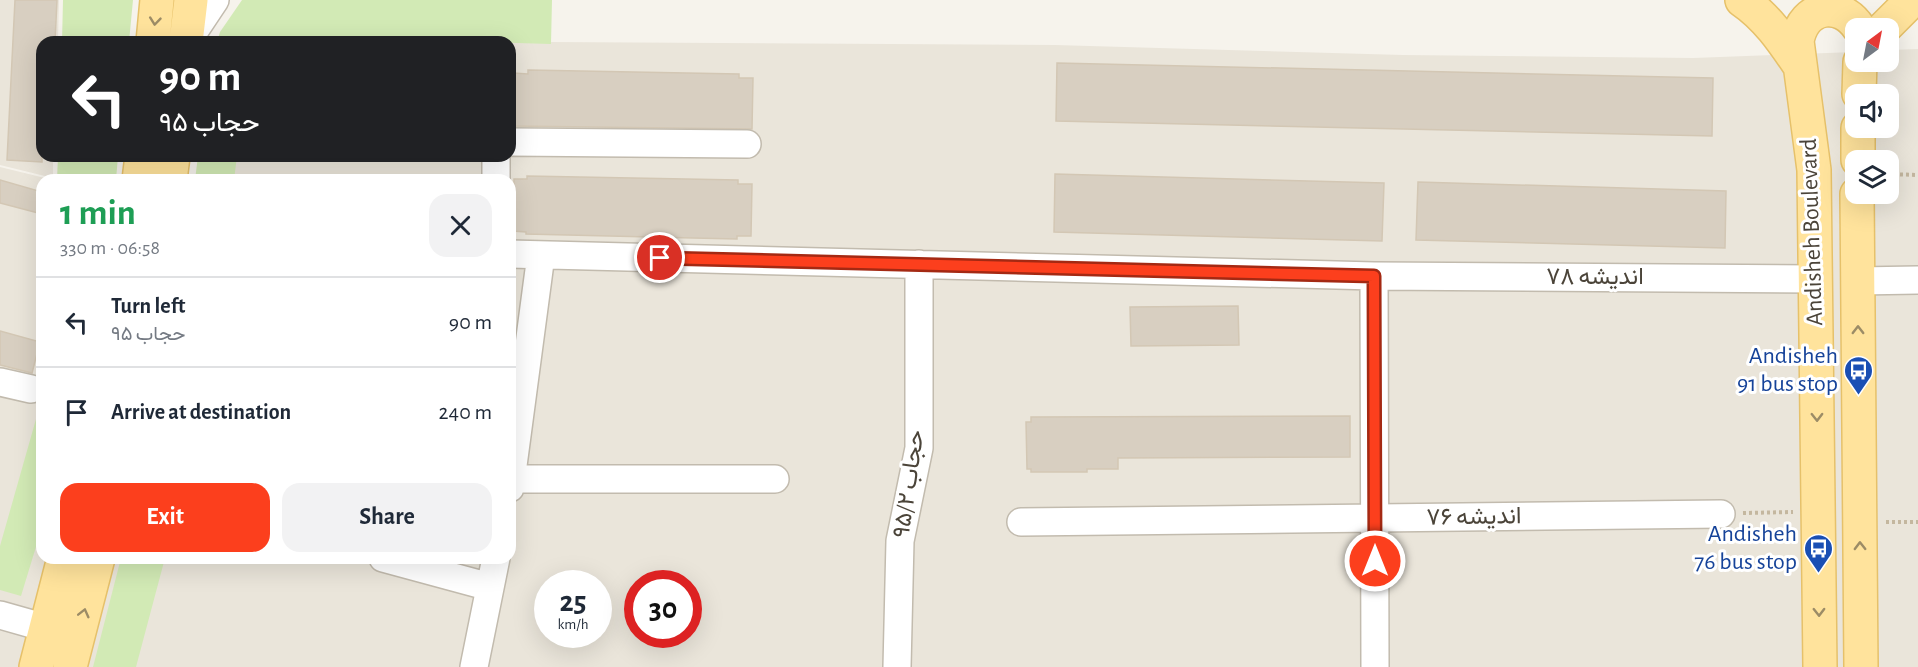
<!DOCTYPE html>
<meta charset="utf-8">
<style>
:root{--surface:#fff;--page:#f2f2f3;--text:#1f2937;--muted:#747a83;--line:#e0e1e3;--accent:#fc3f1d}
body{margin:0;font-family:"Alegreya Sans",Vazirmatn,sans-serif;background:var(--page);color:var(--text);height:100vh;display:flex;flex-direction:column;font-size:22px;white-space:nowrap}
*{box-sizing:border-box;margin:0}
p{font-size:20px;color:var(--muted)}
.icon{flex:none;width:33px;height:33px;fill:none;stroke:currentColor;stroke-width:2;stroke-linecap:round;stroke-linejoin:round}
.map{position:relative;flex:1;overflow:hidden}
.side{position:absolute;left:36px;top:174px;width:480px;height:390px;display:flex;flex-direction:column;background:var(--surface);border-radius:18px;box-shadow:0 6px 24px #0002}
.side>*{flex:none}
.guide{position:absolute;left:36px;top:36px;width:480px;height:126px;border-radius:18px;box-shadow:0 6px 24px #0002;background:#202124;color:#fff;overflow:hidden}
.needle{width:39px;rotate:32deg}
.fabs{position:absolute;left:1845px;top:18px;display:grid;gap:12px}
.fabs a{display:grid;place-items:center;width:54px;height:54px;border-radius:12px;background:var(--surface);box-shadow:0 6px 24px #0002;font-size:30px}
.speed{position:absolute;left:534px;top:570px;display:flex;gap:12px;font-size:30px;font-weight:700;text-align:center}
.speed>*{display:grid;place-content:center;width:78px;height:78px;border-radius:50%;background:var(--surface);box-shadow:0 6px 24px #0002;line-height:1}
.speed small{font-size:15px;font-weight:400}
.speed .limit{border:9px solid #d22;background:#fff;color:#111}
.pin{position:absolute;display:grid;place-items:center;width:51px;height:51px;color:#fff;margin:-26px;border:3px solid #fff;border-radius:50%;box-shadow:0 2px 6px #0007}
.me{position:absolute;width:66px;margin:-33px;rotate:0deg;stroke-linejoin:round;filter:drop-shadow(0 0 4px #0008)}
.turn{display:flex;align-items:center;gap:21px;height:126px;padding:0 24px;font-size:27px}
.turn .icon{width:78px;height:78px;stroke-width:2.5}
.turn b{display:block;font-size:42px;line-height:51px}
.round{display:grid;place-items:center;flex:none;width:63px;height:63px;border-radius:18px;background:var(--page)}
.summary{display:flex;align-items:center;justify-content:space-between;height:102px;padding:0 24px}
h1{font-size:36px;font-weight:600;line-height:45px;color:#1e9e55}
.primary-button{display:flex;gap:12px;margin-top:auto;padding:12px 24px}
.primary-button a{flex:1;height:69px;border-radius:18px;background:var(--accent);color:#fff;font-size:24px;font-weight:600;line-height:69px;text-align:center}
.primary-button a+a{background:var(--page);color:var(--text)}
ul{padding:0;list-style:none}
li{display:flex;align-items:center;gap:18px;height:90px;padding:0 24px;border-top:2px solid var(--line)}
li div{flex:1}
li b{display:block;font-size:22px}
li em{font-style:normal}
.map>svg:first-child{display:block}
.residential{fill:#eae5da;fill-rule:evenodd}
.green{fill:#d2eab5}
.building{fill:#d8cfc1;stroke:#d3c7b4;stroke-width:1.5}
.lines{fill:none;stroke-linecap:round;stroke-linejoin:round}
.minor-casing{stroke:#c2bbae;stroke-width:30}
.major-casing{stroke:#e6c16a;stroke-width:36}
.path{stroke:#c4b79f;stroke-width:4;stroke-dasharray:3 3;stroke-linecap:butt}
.minor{stroke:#fff;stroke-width:27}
.major{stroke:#ffe39c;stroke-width:33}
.oneway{stroke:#9c8c66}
.route-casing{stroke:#a42913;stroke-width:15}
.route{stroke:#fc3f1d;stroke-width:10}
.labels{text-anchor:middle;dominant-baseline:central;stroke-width:6;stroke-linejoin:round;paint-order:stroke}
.street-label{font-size:24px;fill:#4b4439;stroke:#fff}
.transit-label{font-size:24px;fill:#164399;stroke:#fff;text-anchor:end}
</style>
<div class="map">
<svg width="1918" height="667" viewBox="0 0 1918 667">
<rect width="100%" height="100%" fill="#f6f3ec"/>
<path class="residential" d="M 0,0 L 59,0 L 58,42 L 42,42 L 42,156 L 53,156 L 53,178 L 0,165 Z
M 242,40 L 1055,45 L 1403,55 L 1693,58 L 1855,52 L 1856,62 L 1888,62 L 1889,50 L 1918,49 L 1918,667 L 0,667 L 0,167 L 53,180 L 42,180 L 42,558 L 510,558 L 510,180 L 226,180 L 229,156 L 510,156 L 510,42 L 242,42 ZM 1856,94 L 1888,94 L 1888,128 L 1856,128 ZM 1856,160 L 1888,160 L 1888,194 L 1856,194 ZM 548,584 L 598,584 L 598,634 L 548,634 ZM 638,584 L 688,584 L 688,634 L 638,634 Z"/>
<path class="green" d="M 63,0 L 133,0 L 129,42 L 62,42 Z
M 242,0 L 552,0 L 551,44 L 250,36 L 248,42 L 217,42 L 220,32 Z
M 58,156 L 118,156 L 116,180 L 57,180 Z
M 198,156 L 237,156 L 234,180 L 195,180 Z
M 40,405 L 42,405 L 42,527 L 21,596 L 0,590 L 0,546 Z
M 121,558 L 165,558 L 136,667 L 93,667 Z"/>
<path class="building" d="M 15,0 L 57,0 L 55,42 L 42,42 L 42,162 L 7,160 Z
M 1057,63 L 1713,78 L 1712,136 L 1056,121 Z
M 528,70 L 739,74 L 739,78 L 753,78 L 752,129 L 513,126 L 514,73 L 528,74 Z
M 1055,174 L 1384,183 L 1382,241 L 1054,232 Z
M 527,176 L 738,180 L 738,184 L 752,184 L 751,236 L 737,236 L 737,239 L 693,238 L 526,234 L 526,232 L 513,231 L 514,179 L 527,179 Z
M 0,180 L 42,192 L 42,214 L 0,203 Z
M 1418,182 L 1726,191 L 1725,248 L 1416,240 Z
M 1238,306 L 1239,345 L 1131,346 L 1130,307 Z
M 0,331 L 40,342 L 32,373 L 0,365 Z
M 1350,416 L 1350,457 L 1118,458 L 1118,469 L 1087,469 L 1087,472 L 1031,472 L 1031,469 L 1027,469 L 1026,422 L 1031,422 L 1031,417 Z"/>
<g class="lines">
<defs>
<path id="minor" d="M 187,42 L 215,0
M 510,142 L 747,144
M 496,180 L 496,156
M 510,254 L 1374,276 L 1815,279
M 1374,276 L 1375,667
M 1858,281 L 1918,280
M 0,382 L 31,389
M 512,479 L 775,479
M 510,488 L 541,255
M 1021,522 L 1721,514
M 383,558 L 490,587
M 0,615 L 46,628
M 474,667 L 496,558
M 897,667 L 900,541 L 919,448 L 919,264"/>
<path id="major" d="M 1742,0 C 1767,17 1783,41 1800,66
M 1884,28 L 1912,0
M 153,42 L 157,0
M 186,42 L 191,0
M 1859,94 L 1860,62
M 1858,160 L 1858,128
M 139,180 L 142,156
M 170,180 L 173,156
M 1857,194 L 1861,667
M 36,667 L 64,558
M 70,667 L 98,558
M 1820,667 L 1814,170 L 1797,41 C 1804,4 1841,0 1859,28"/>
</defs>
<use href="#minor" class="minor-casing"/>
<use href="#major" class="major-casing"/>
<path class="path" d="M 1888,174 L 1918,175
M 1743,513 L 1793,512
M 1886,522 L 1918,522"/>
<use href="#minor" class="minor"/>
<use href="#major" class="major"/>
</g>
<defs><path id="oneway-chevron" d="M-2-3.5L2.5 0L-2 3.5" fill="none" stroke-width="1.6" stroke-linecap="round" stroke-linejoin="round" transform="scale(1.5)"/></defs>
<g class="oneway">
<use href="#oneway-chevron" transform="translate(155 21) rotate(96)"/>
<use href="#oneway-chevron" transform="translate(1858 330) rotate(-90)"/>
<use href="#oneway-chevron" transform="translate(1817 417) rotate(89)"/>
<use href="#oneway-chevron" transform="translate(1860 546) rotate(-91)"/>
<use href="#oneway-chevron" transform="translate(1819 612) rotate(89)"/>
<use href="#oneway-chevron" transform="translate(84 613) rotate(-76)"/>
</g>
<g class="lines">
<defs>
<path id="route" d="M 660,258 L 1374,276 L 1375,561"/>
</defs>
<use href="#route" class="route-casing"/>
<use href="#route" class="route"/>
</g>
<defs>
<symbol id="bus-pin" viewBox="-11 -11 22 30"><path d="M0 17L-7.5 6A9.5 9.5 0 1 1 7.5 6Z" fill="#1a4fb4" stroke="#fff"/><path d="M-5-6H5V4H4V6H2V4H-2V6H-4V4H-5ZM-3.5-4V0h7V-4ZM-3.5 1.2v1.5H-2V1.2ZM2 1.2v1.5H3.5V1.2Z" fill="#fff"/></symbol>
</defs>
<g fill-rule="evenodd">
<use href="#bus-pin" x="1842" y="354" width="33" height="45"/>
<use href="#bus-pin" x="1802" y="532" width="33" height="45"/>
</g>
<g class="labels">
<g class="street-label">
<text transform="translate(1812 232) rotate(-92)">Andisheh Boulevard</text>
<text x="1595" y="277">اندیشه ۷۸</text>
<text transform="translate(909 484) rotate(-82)">حجاب ۹۵/۲</text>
<text transform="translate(1474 517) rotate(-1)">اندیشه ۷۶</text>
</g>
<g class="transit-label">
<text x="1838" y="356">Andisheh<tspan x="1838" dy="28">91 bus stop</tspan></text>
<text x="1797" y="534">Andisheh<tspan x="1797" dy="28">76 bus stop</tspan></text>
</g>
</g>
</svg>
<div class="fabs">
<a><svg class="needle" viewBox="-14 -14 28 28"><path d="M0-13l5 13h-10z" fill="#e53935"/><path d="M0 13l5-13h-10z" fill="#747a83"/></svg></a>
<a><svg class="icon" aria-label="sound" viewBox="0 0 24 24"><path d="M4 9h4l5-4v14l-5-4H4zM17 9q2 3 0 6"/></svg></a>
<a><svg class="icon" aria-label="layers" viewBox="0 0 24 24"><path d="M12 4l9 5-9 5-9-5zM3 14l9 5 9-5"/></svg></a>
</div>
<div class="speed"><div>25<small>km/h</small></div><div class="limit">30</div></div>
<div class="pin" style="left:660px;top:258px;background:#d93025"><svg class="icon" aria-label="arrive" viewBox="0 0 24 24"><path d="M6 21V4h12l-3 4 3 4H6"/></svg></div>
<svg class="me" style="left:1375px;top:561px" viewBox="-20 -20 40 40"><circle r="17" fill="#fc3f1d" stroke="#fff" stroke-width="3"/><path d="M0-11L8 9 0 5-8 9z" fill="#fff"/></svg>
<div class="guide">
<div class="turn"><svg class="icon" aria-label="left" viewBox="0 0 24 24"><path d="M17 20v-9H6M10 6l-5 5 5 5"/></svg><div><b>90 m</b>حجاب ۹۵</div></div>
</div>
<section class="side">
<div class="summary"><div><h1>1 min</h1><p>330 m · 06:58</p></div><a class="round"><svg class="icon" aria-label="close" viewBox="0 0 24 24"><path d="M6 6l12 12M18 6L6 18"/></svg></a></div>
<ul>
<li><svg class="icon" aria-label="left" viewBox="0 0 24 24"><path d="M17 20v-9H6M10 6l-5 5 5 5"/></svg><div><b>Turn left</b><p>حجاب ۹۵</p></div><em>90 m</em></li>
<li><svg class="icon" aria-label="arrive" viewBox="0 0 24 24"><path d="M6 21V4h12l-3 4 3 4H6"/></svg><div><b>Arrive at destination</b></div><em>240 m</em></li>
</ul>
<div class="primary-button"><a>Exit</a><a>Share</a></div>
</section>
</div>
